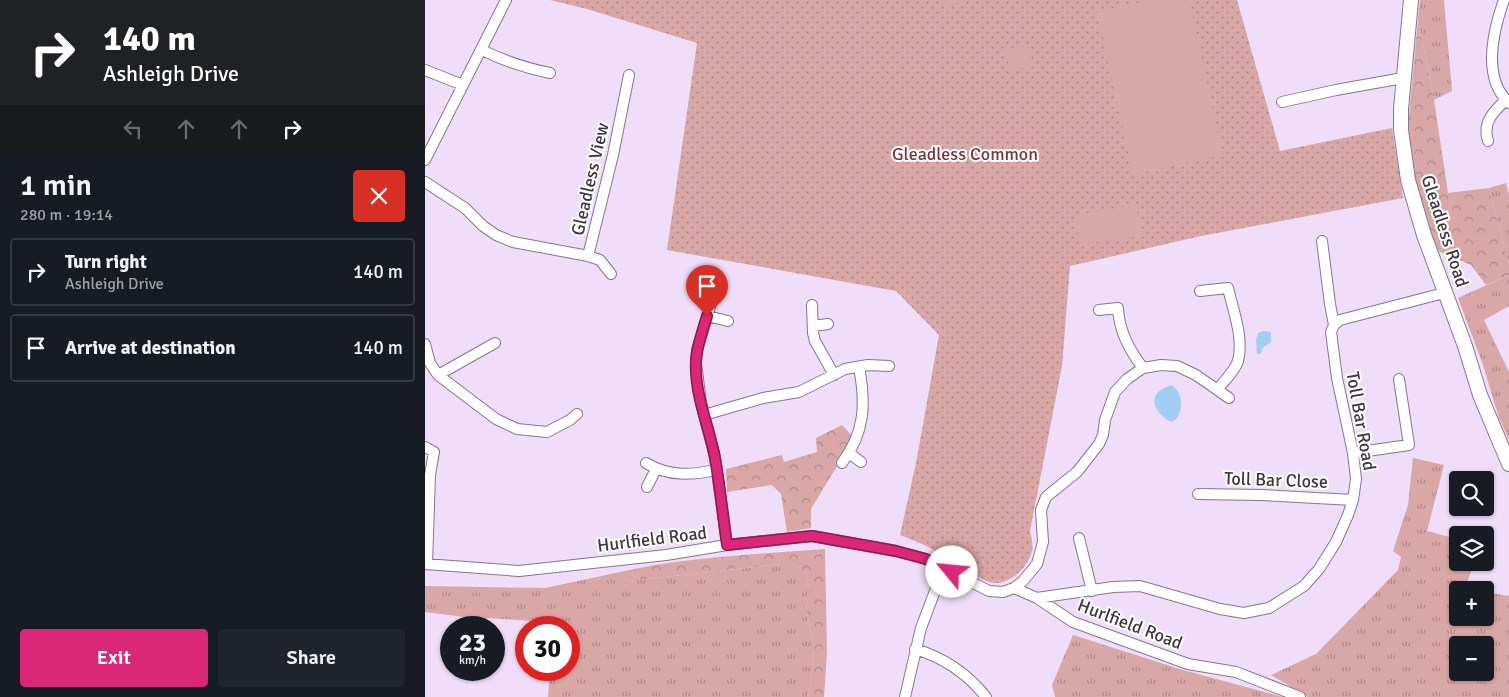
<!DOCTYPE html>
<meta charset="utf-8">
<style>
:root{--surface:#171b24;--page:#20242c;--text:#f1f3f6;--muted:#9ea1a6;--line:#363941;--accent:#db2777}
body{margin:0;font-family:Signika,sans-serif;background:var(--page);color:var(--text);height:100vh;display:flex;flex-direction:column;font-size:19px;white-space:nowrap}
*{box-sizing:border-box;margin:0}
p{font-size:16px;color:var(--muted)}
.icon{flex:none;width:28px;height:28px;fill:none;stroke:currentColor;stroke-width:2;stroke-linecap:round;stroke-linejoin:round}
.map{position:relative;flex:1;overflow:hidden}
.drawer{display:flex;flex-direction:column;background:var(--surface);width:425px}
.drawer>*{flex:none}
.hud{background:#202124;color:#fff;overflow:hidden}
.fabs{position:absolute;left:1024px;top:471px;display:grid;gap:10px}
.fabs a{display:grid;place-items:center;width:45px;height:45px;border-radius:5px;background:var(--surface);box-shadow:0 1px 4px #0004;font-size:25px}
.speed{position:absolute;left:15px;top:616px;display:flex;gap:10px;font-size:25px;font-weight:700;text-align:center}
.speed>*{display:grid;place-content:center;width:65px;height:65px;border-radius:50%;background:var(--surface);box-shadow:0 1px 4px #0004;line-height:1}
.speed small{font-size:12px;font-weight:400}
.speed .limit{border:8px solid #d22;background:#fff;color:#111}
.pin{position:absolute;display:grid;place-items:center;width:42px;height:42px;color:#fff;margin:-51px -21px;border-radius:50% 50% 50% 0;rotate:-45deg;box-shadow:0 0 5px #0007}
.pin .icon{rotate:45deg}
.me{position:absolute;width:55px;margin:-28px;rotate:298deg;stroke-linejoin:round;filter:drop-shadow(0 0 4px #0008)}
.turn{display:flex;align-items:center;gap:18px;height:105px;padding:0 20px;font-size:22px}
.turn .icon{width:65px;height:65px;stroke-width:2.5}
.turn b{display:block;font-size:35px;line-height:42px}
.lanes{display:flex;align-items:center;height:48px;padding:0 20px;background:#0003;justify-content:center;gap:25px;direction:ltr}
.lanes .off{opacity:.35}
.round{display:grid;place-items:center;flex:none;width:52px;height:52px;border-radius:5px;background:var(--page)}
.summary{display:flex;align-items:center;justify-content:space-between;height:85px;padding:0 20px}
h1{font-size:30px;font-weight:600;line-height:38px}
.action{display:flex;gap:10px;margin-top:auto;padding:10px 20px}
.action a{flex:1;height:58px;border-radius:5px;background:var(--accent);color:#fff;font-size:20px;font-weight:600;line-height:58px;text-align:center}
.action a+a{background:var(--page);color:var(--text)}
ul{padding:0;list-style:none}
li{display:flex;align-items:center;gap:15px;height:68px;margin:0 10px 8px;padding:0 10px;border:2px solid var(--line);border-radius:5px}
li div{flex:1}
li b{display:block;font-size:19px}
li em{font-style:normal}
main{display:flex;flex:1;min-height:0}
.map>svg:first-child{display:block}
.grass{fill:url(#grass-tufts);fill-rule:evenodd}
.forest{fill:url(#forest-crowns)}
.park{fill:url(#park-dots)}
.pitch{fill:#d9a7a6}
.water{fill:#a2cef4}
.lines{fill:none;stroke-linecap:round;stroke-linejoin:round}
.minor-casing{stroke:#85768f;stroke-width:12}
.secondary-casing{stroke:#85768f;stroke-width:16}
.minor{stroke:#fff;stroke-width:10}
.secondary{stroke:#fff;stroke-width:14}
.route-casing{stroke:#8e194d;stroke-width:12}
.route{stroke:#db2777;stroke-width:9}
.labels{text-anchor:middle;dominant-baseline:central;stroke-width:4;stroke-linejoin:round;paint-order:stroke}
.park-label{font-size:18px;fill:#7c3437;stroke:#fff}
.street-label{font-size:18px;fill:#3d3641;stroke:#fff}
</style>
<main>
<section class="drawer">
<div class="hud">
<div class="turn"><svg class="icon" aria-label="right" viewBox="0 0 24 24"><path d="M7 20v-9h11M14 6l5 5-5 5"/></svg><div><b>140 m</b>Ashleigh Drive</div></div>
<div class="lanes"><svg class="icon off" aria-label="left" viewBox="0 0 24 24"><path d="M17 20v-9H6M10 6l-5 5 5 5"/></svg><svg class="icon off" aria-label="ahead" viewBox="0 0 24 24"><path d="M12 20V5M6 11l6-6 6 6"/></svg><svg class="icon off" aria-label="ahead" viewBox="0 0 24 24"><path d="M12 20V5M6 11l6-6 6 6"/></svg><svg class="icon" aria-label="right" viewBox="0 0 24 24"><path d="M7 20v-9h11M14 6l5 5-5 5"/></svg></div>
</div>
<div class="summary"><div><h1>1 min</h1><p>280 m · 19:14</p></div><a class="round" style="background:#d93025;color:#fff"><svg class="icon" aria-label="close" viewBox="0 0 24 24"><path d="M6 6l12 12M18 6L6 18"/></svg></a></div>
<ul>
<li><svg class="icon" aria-label="right" viewBox="0 0 24 24"><path d="M7 20v-9h11M14 6l5 5-5 5"/></svg><div><b>Turn right</b><p>Ashleigh Drive</p></div><em>140 m</em></li>
<li><svg class="icon" aria-label="arrive" viewBox="0 0 24 24"><path d="M6 21V4h12l-3 4 3 4H6"/></svg><div><b>Arrive at destination</b></div><em>140 m</em></li>
</ul>
<div class="action"><a>Exit</a><a>Share</a></div>
</section>
<div class="map">
<svg width="1084" height="697" viewBox="0 0 1084 697">
<defs>
<pattern id="grass-tufts" width="24" height="20" patternUnits="userSpaceOnUse" patternTransform="scale(1.25)"><rect width="24" height="20" fill="#d9a7a6"/><path d="M3 7l-1-3M5 7V3M7 7l1-3M15 17l-1-3M17 17v-4M19 17l1-3" fill="none" stroke="#b18989"/></pattern>
<pattern id="forest-crowns" width="20" height="18" patternUnits="userSpaceOnUse" patternTransform="scale(1.25)"><rect width="20" height="18" fill="#d9a7a6"/><path d="M2 6a3 3 0 1 1 6 0M12 15a3 3 0 1 1 6 0" fill="none" stroke="#b18989"/></pattern>
<pattern id="park-dots" width="8" height="8" patternUnits="userSpaceOnUse" patternTransform="scale(1.25)"><rect width="8" height="8" fill="#d9a7a6"/><path d="M2 2h.1M6 6h.1" fill="none" stroke="#b18989" stroke-width="1.8" stroke-linecap="round"/></pattern>
</defs>
<rect width="100%" height="100%" fill="#efddfa"/>
<path class="grass" d="M 995,0 L 1019,0 L 1027,91 L 1009,100 L 993,19 Z
M 1081,183 L 1084,195 L 1084,264 L 1064,188 Z
M 1084,275 L 1084,306 L 1059,320 L 1084,372 L 1084,440 L 1074,418 L 1057,362 L 1033,298 Z
M 988,458 L 1019,465 L 1002,531 L 1032,539 L 1032,562 L 1049,563 L 1040,588 L 1048,590 L 1032,590 L 1032,618 L 1060,618 L 1060,592 L 1084,596 L 1084,697 L 883,697 L 846,675 L 891,654 L 973,570 L 976,557 L 968,551 L 983,505 ZM 1032,645 L 1060,645 L 1060,672 L 1032,672 Z
M 356,564 L 369,564 L 380,572 L 385,589 L 381,609 L 389,648 L 386,683 L 383,697 L 123,697 L 125,670 L 144,670 L 144,628 L 109,625 L 109,621 L 62,618 L 61,623 L 55,623 L 55,619 L 0,612 L 0,586 L 120,588 L 195,572 L 203,581 Z
M 648,635 L 758,670 L 858,697 L 630,697 L 627,685 Z"/>
<path class="forest" d="M 993,19 L 1009,100 L 1023,193 L 1064,188 L 1084,264 L 1084,275 L 1061,285 L 1046,265 L 1011,250 L 989,179 L 983,127 Z
M 417,425 L 429,438 L 386,509 L 386,528 L 362,532 L 356,494 L 347,485 L 302,492 L 301,469 L 357,455 L 359,462 L 392,452 L 391,438 Z
M 400,549 L 402,653 L 399,697 L 383,697 L 386,683 L 389,648 L 381,609 L 385,589 L 380,572 L 369,564 L 356,564 L 203,581 L 195,572 C 262,557 331,554 400,549 Z"/>
<path class="park" d="M 125,0 L 812,0 L 855,151 L 967,128 L 978,198 L 776,236 L 645,266 L 637,366 L 605,531 C 609,548 609,552 599,567 C 593,575 580,584 570,583 C 556,583 519,554 503,547 C 494,542 484,539 475,535 L 491,463 L 514,335 L 471,291 L 242,250 L 272,43 L 162,9 Z"/>
<path class="pitch" d="M 513,0 L 544,0 L 515,7 Z
M 727,0 L 764,0 L 798,155 L 708,174 L 672,12 Z
M 603,46 L 606,67 L 584,70 L 581,49 Z
M 711,205 L 716,236 L 654,245 L 650,215 Z"/>
<path class="water" d="M 839,331 L 846,332 L 846,343 C 840,345 837,347 836,354 L 832,354 L 831,340 L 833,333 Z
M 747,385 C 749,388 753,390 754,394 C 758,404 756,419 746,422 C 726,411 721,392 747,385 Z"/>
<g class="lines">
<defs>
<path id="minor" d="M 1079,0 C 1068,31 1057,78 1084,103
M 57,50 C 79,61 100,68 125,73
M 0,70 L 38,85
M 857,102 L 911,90 L 978,78
M 1063,141 C 1057,122 1069,111 1081,100
M 0,160 L 81,0
M 0,182 L 40,208 L 58,226 L 71,235 L 88,242 L 163,256 L 188,155 L 204,75
M 897,241 L 905,304 L 909,325
M 163,256 L 175,260 L 186,274
M 775,291 L 803,288 C 808,310 819,338 813,361 C 810,371 799,381 793,389
M 287,300 L 272,350 L 271,363 L 276,403 L 290,457 L 302,545
M 387,305 L 388,333 L 390,341 L 409,375
M 674,310 L 693,308 C 694,331 704,350 718,368
M 282,316 L 303,321
M 388,326 L 403,324
M 0,344 L 5,363 L 13,375 L 71,419 L 92,429 L 122,432 L 145,420 L 152,414
M 13,375 L 70,343
M 279,415 L 338,398 L 374,392 L 420,369 L 443,365 L 464,366
M 0,447 L 9,452 L 5,475 L 2,564
M 424,453 L 436,462
M 928,453 L 984,445 L 974,379
M 221,463 C 244,477 267,475 291,470
M 417,463 C 440,432 441,404 434,367
M 222,487 L 231,469
M 773,494 L 836,495 L 928,500
M 654,538 L 667,591
M 0,564 L 94,571 L 241,555 L 302,545 L 387,536 L 471,551 L 501,559 L 564,591 L 578,592 L 589,588 L 598,581 L 612,564 L 618,542 L 616,510 L 621,497 L 652,472 L 674,444 L 678,435 L 680,420 L 690,392 L 702,379 L 718,368 L 736,365 L 752,366 L 771,375 L 804,398
M 589,588 L 612,598 L 648,622 L 763,664 L 811,672 L 875,697
M 612,598 L 688,587 L 715,586 L 795,609 L 819,613 L 844,608 L 879,586 L 894,569 L 911,542 L 923,515 L 928,500 L 931,479 L 928,453 L 912,378 L 906,332 L 909,325 L 915,320 L 1019,293
M 490,649 C 520,658 542,673 561,697
M 480,697 L 496,628 L 519,567"/>
<path id="secondary" d="M 986,0 L 976,109 L 976,130 L 983,180 L 999,235 L 1040,346 L 1055,395 L 1084,464"/>
</defs>
<use href="#minor" class="minor-casing"/>
<use href="#secondary" class="secondary-casing"/>
<use href="#minor" class="minor"/>
<use href="#secondary" class="secondary"/>
</g>
<g class="lines">
<defs>
<path id="route" d="M 282,316 C 278,330 272,345 271,360 C 269,394 284,426 290,458 C 295,487 298,516 302,545 L 387,536 L 471,551 L 501,559 L 527,572"/>
</defs>
<use href="#route" class="route-casing"/>
<use href="#route" class="route"/>
</g>
<g class="labels">
<g class="park-label">
<text x="540" y="154">Gleadless Common</text>
</g>
<g class="street-label">
<text transform="translate(165 179) rotate(-77)">Gleadless View</text>
<text transform="translate(1020 231) rotate(72)">Gleadless Road</text>
<text transform="translate(936 421) rotate(80)">Toll Bar Road</text>
<text transform="translate(851 480) rotate(2)">Toll Bar Close</text>
<text transform="translate(227 539) rotate(-7)">Hurlfield Road</text>
<text transform="translate(705 624) rotate(21)">Hurlfield Road</text>
</g>
</g>
</svg>
<div class="fabs">
<a><svg class="icon" aria-label="search" viewBox="0 0 24 24"><circle cx="10" cy="10" r="6"/><path d="M15 15l6 6"/></svg></a>
<a><svg class="icon" aria-label="layers" viewBox="0 0 24 24"><path d="M12 4l9 5-9 5-9-5zM3 14l9 5 9-5"/></svg></a>
<a>+</a>
<a>−</a>
</div>
<div class="speed"><div>23<small>km/h</small></div><div class="limit">30</div></div>
<div class="pin" style="left:282px;top:316px;background:#d93025"><svg class="icon" aria-label="arrive" viewBox="0 0 24 24"><path d="M6 21V4h12l-3 4 3 4H6"/></svg></div>
<svg class="me" style="left:527px;top:572px" viewBox="-20 -20 40 40"><circle r="19" fill="#fff"/><path d="M0-13L10 11 0 6-10 11z" fill="#db2777"/></svg>
</div>
</main>
